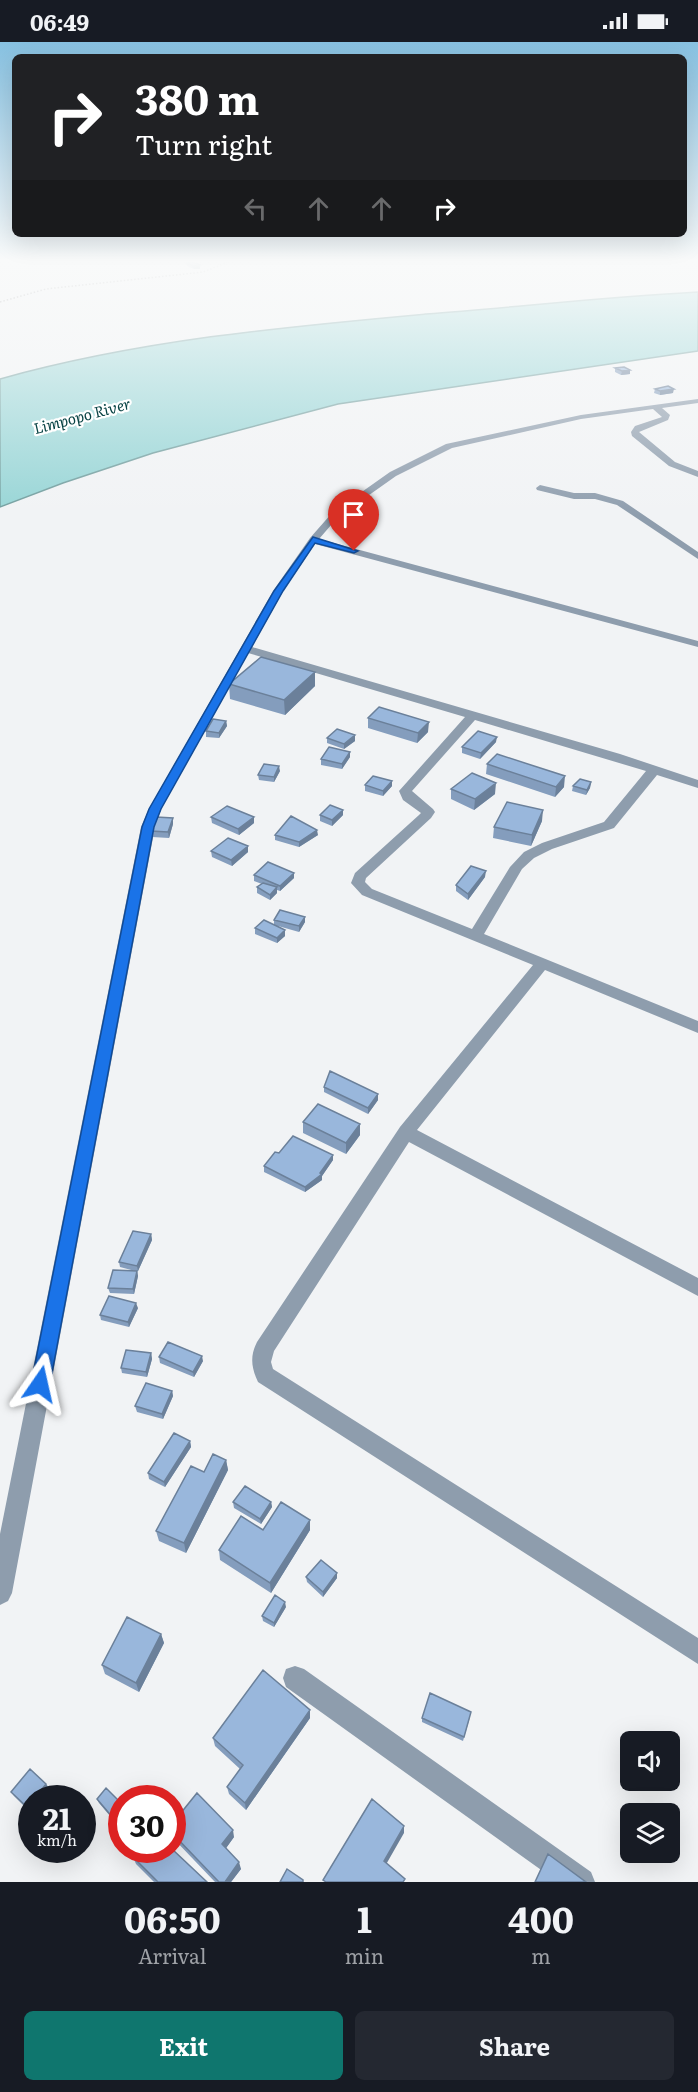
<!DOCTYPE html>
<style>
:root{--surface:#171b24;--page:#242831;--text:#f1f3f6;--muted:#9ea1a6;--accent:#0f766e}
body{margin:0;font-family:Literata,serif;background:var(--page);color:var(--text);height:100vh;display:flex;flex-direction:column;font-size:22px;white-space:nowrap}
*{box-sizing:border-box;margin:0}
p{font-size:20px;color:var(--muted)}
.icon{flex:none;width:33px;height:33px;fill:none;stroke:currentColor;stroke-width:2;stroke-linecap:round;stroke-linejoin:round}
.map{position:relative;height:1840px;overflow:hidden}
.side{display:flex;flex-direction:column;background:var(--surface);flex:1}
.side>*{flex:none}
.top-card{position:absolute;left:12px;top:12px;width:675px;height:183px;border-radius:9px;box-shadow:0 6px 24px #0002;background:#202124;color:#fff;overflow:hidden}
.fabs{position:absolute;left:620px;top:1689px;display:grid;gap:12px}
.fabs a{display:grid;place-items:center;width:60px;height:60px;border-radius:9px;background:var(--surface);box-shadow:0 6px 24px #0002;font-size:30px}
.speed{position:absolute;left:18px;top:1743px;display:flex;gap:12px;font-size:30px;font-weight:700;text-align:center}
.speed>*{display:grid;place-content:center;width:78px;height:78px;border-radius:50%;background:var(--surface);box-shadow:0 6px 24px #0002;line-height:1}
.speed small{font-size:15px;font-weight:400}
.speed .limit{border:9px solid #d22;background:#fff;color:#111}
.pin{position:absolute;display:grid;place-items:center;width:51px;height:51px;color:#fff;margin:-62px -26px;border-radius:50% 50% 50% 0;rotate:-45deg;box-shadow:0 0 6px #0007}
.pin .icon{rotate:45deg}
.me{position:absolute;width:66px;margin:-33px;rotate:11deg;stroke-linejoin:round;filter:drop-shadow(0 0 4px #0008)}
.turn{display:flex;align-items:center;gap:21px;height:126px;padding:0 24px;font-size:27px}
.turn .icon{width:78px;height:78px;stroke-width:2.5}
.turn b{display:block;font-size:42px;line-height:51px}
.lanes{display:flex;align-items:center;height:57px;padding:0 24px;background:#0003;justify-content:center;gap:30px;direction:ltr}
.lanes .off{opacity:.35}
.eta{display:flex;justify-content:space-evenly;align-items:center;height:102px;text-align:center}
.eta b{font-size:36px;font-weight:700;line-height:42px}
.primary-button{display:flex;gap:12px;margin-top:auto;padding:12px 24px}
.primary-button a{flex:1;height:69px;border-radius:9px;background:var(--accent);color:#fff;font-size:24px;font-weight:700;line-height:69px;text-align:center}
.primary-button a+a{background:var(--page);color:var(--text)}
.status{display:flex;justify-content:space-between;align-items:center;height:42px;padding:0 30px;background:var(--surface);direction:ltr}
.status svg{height:16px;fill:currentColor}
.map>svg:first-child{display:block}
.water{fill:#97d5d6;stroke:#729e9f;stroke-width:1.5}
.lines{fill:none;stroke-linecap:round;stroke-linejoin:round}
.path{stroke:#969799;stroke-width:1.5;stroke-dasharray:1.5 2;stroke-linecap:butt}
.minor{fill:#8e9dad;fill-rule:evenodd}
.wall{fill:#849dbd}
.shaded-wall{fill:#6b809a}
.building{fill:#99b7dc;stroke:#6b809a;stroke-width:1.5}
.route{fill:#1a73e8;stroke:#114b97;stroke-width:1.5}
.labels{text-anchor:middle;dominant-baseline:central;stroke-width:4.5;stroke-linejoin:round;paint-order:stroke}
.far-water-label{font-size:15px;font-style:italic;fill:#084344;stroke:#fff}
</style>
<div class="status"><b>06:49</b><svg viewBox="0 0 49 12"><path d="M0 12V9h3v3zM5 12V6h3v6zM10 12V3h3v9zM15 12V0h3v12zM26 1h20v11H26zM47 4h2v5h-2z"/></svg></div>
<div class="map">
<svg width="698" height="1840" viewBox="0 0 698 1840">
<rect width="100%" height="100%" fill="#f1f3f5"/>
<path class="water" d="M 698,250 L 698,309 L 338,362 L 153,411 L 63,441 L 0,465 L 0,337 C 139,298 283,285 426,272 C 517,265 607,255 698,250 Z"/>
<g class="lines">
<path class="path" d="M 0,260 L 46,247 L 203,230 L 236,217"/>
<path class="minor" d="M 698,357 L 698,361 L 662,366 L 670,373 L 668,378 L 639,390 L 675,420 L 698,429 L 698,435 L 669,424 L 632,394 L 631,390 L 635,384 L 662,375 L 653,367 L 581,377 L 452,406 L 396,434 L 338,475 L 319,497 L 698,599 L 698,605 L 315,502 L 283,549 L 252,605 L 620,712 L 698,738 L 698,746 L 657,733 L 614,786 L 552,807 L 534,816 L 522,827 L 484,892 L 698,979 L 698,991 L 545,928 L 417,1088 L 698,1236 L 698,1254 L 409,1100 L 274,1309 L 271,1320 L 273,1327 L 698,1596 L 698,1622 L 258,1340 C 251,1325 250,1314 257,1300 L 400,1085 L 533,923 L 362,853 L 351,841 L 355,831 L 419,773 L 421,771 L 403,758 L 399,749 L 465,675 L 248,611 L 161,767 L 155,785 L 12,1551 L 8,1559 L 0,1563 L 0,1492 L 141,785 L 149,767 L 273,549 L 310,496 L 332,471 L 390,430 L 446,402 L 581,373 ZM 475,678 L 646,729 L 604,780 L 542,801 L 524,810 L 510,825 L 472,887 L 372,847 L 365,840 L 366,836 L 431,776 L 435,770 L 433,767 L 412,749 Z
M 540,443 L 574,451 L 595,451 L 623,459 L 698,510 L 698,517 L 617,463 L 595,457 L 574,457 L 537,448 L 536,446 Z
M 295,1624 L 304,1627 L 591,1830 L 595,1840 L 558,1840 L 286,1645 L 283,1636 L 286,1627 Z"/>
</g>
<path class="wall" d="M 187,221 L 200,227 L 194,227 L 187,224 Z
M 615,326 L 630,328 L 630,332 L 621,333 L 615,330 Z
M 655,347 L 673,351 L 660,353 L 654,351 Z
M 229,642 L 315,644 L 285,673 L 230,657 Z
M 368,676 L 428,690 L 417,701 L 368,686 Z
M 226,679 L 227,684 L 219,696 L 206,695 L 206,689 Z
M 327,696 L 355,699 L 344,707 L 327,701 Z
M 496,700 L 480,717 L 462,711 L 462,705 Z
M 350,715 L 342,727 L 321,723 L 321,717 Z
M 487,722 L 564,745 L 555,755 L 486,732 Z
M 280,729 L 274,740 L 259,738 L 258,733 Z
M 591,740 L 590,746 L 586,753 L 572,749 L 573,744 Z
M 365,743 L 392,744 L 383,754 L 365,749 Z
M 451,747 L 495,752 L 474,768 L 451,757 Z
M 343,768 L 343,773 L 332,784 L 320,779 L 320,773 Z
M 211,775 L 254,781 L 239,793 L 212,781 Z
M 542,779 L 531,804 L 493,796 L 494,785 Z
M 173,782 L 169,796 L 152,795 L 151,789 Z
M 275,793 L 318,793 L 299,805 L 275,798 Z
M 211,809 L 248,810 L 232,824 L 212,815 Z
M 294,831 L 294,836 L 280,849 L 277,848 L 277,851 L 270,858 L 257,851 L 257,845 L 262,842 L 254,839 L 254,833 Z
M 485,835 L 468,858 L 456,849 L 456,843 Z
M 305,875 L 305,880 L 299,890 L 278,884 L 285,888 L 285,894 L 277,901 L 255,892 L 255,886 L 274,882 L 274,878 Z
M 324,1045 L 378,1052 L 378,1058 L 368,1072 L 324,1050 Z
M 303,1080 L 360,1093 L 346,1112 L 303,1091 Z
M 279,1111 L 333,1113 L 333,1118 L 322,1134 L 322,1138 L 305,1150 L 264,1130 L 264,1124 Z
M 151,1192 L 152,1198 L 138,1229 L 137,1229 L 138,1234 L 134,1252 L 110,1251 L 108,1246 L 135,1229 L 120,1225 L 119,1220 Z
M 138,1266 L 129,1285 L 101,1278 L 100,1273 Z
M 151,1311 L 152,1317 L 147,1335 L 122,1331 L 121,1326 Z
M 159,1315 L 203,1319 L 194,1335 L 160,1321 Z
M 172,1349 L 173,1354 L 163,1377 L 137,1370 L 135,1364 Z
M 190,1399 L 191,1405 L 165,1445 L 149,1437 L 148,1431 Z
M 226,1418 L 228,1428 L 186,1511 L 159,1499 L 156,1489 L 204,1430 Z
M 233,1460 L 271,1460 L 272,1465 L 261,1482 L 234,1466 Z
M 263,1488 L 310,1488 L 271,1551 L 220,1518 L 219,1508 Z
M 337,1531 L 337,1536 L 323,1555 L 307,1540 L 306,1535 Z
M 286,1565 L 274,1585 L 263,1579 L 262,1574 Z
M 161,1592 L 164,1601 L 139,1650 L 105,1632 L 102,1623 Z
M 470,1675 L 463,1699 L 422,1680 L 422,1676 Z
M 310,1676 L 246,1768 L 229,1752 L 227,1745 L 240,1727 L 215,1704 L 213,1696 Z
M 49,1746 L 41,1756 L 32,1756 L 30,1770 L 14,1754 L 11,1750 Z
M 97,1757 L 122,1762 L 121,1787 L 99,1761 Z
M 172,1782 L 234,1795 L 226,1806 L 241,1827 L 231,1840 L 215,1840 L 172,1795 Z
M 133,1815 L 207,1840 L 154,1840 L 136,1822 Z"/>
<path class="shaded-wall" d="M 200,223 L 200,227 L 194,227 L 193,224 Z
M 630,328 L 630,332 L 621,333 L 622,329 Z
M 674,347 L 673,351 L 660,353 L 660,349 Z
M 315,630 L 315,644 L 285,673 L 284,658 Z
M 226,679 L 227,684 L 219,696 L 219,691 Z
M 429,680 L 428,690 L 417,701 L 418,691 Z
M 355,693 L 355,699 L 344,707 L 344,702 Z
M 497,695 L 496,700 L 480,717 L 481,711 Z
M 350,710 L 350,715 L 342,727 L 342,722 Z
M 279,724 L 280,729 L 274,740 L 274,735 Z
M 565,734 L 564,745 L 555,755 L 556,745 Z
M 392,739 L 392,744 L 383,754 L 383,749 Z
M 591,740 L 590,746 L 586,753 L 587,748 Z
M 496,741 L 495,752 L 474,768 L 475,757 Z
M 343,768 L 343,773 L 332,784 L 332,778 Z
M 543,768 L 542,779 L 531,804 L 532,793 Z
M 254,775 L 254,781 L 239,793 L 238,787 Z
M 173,776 L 173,782 L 169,796 L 168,790 Z
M 317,788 L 318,793 L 299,805 L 299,800 Z
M 248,804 L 248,810 L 232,824 L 231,818 Z
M 486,829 L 485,835 L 468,858 L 468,852 Z
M 294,831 L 294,836 L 280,849 L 280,844 Z
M 277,845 L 277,851 L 270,858 L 270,853 Z
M 305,875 L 305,880 L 299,890 L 299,884 Z
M 285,888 L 285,894 L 277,901 L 277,896 Z
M 378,1052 L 378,1058 L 368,1072 L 368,1066 Z
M 360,1082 L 360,1093 L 346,1112 L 346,1101 Z
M 333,1113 L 333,1118 L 322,1134 L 322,1138 L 305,1150 L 305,1145 L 320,1131 Z
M 151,1192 L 152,1198 L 138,1229 L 137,1224 Z
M 137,1229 L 138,1234 L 134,1252 L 133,1247 Z
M 136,1261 L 138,1266 L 129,1285 L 128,1280 Z
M 151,1311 L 152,1317 L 147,1335 L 146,1330 Z
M 202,1314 L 203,1319 L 194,1335 L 193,1330 Z
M 172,1349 L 173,1354 L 163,1377 L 162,1372 Z
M 190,1399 L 191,1405 L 165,1445 L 164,1440 Z
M 226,1418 L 228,1428 L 186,1511 L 184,1501 Z
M 271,1460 L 272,1465 L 261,1482 L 260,1477 Z
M 310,1478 L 310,1488 L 271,1551 L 270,1541 Z
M 337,1531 L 337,1536 L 323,1555 L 323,1550 Z
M 285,1560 L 286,1565 L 274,1585 L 274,1581 Z
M 161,1592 L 164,1601 L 139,1650 L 136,1641 Z
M 310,1668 L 310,1676 L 246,1768 L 245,1761 Z
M 46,1742 L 49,1746 L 41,1756 L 35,1756 Z
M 32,1761 L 32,1768 L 30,1770 L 28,1766 Z
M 404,1784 L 404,1791 L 384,1826 L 384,1819 Z
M 233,1788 L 234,1795 L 224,1809 L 222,1802 Z
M 239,1820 L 241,1827 L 231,1840 L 225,1840 Z"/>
<path class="building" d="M 193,220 L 200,223 L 193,224 L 187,221 Z
M 624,325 L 630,328 L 622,329 L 615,326 Z
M 668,344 L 674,347 L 660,349 L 655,347 Z
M 261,615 L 315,630 L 284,658 L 229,642 Z
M 379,665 L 429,680 L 418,691 L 368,676 Z
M 213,677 L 226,679 L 219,691 L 206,689 Z
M 337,687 L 355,693 L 344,702 L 327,696 Z
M 478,689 L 497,695 L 481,711 L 462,705 Z
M 329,705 L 350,710 L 342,722 L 321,717 Z
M 497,712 L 565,734 L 556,745 L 487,722 Z
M 264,722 L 279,724 L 274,735 L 258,733 Z
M 472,731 L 496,741 L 475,757 L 451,747 Z
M 373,734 L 392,739 L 383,749 L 365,743 Z
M 580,737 L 591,740 L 587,748 L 573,744 Z
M 507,760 L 543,768 L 532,793 L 494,785 Z
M 330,763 L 343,768 L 332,778 L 320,773 Z
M 227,764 L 254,775 L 238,787 L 211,775 Z
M 291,774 L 317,788 L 299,800 L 275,793 Z
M 156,775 L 173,776 L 168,790 L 151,789 Z
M 228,796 L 248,804 L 231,818 L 211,809 Z
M 268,820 L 294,831 L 280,844 L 254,833 Z
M 471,824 L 486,829 L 468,852 L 456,843 Z
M 263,841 L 277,845 L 270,853 L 257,845 Z
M 280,868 L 305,875 L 299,884 L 274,878 Z
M 264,878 L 285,888 L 277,896 L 255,886 Z
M 330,1029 L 378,1052 L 368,1066 L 324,1045 Z
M 318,1062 L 360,1082 L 346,1101 L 303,1080 Z
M 293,1094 L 333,1113 L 320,1131 L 322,1132 L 305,1145 L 264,1124 L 275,1110 L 279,1111 Z
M 133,1189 L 151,1192 L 137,1224 L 119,1220 Z
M 113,1228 L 137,1229 L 133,1247 L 108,1246 Z
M 109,1254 L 136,1261 L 128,1280 L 100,1273 Z
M 168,1300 L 202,1314 L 193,1330 L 159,1315 Z
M 126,1308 L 151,1311 L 146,1330 L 121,1326 Z
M 146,1341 L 172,1349 L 162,1372 L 135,1364 Z
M 174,1391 L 190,1399 L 164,1440 L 148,1431 Z
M 213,1412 L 226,1418 L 184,1501 L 156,1489 L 191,1424 L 204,1430 Z
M 245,1444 L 271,1460 L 260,1477 L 233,1460 Z
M 281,1460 L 310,1478 L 270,1541 L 219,1508 L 241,1474 L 263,1488 Z
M 321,1518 L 337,1531 L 323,1550 L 306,1535 Z
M 275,1553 L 285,1560 L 274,1581 L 262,1574 Z
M 127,1575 L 161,1592 L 136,1641 L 102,1623 Z
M 263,1628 L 310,1668 L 245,1761 L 227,1745 L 243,1723 L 213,1696 Z
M 430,1651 L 471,1670 L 464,1695 L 422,1676 Z
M 30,1727 L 46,1742 L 35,1756 L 32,1756 L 32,1761 L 28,1766 L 11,1750 Z
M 106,1746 L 122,1762 L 122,1780 L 119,1783 L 97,1757 Z
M 197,1751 L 233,1788 L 222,1802 L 239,1820 L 225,1840 L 219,1840 L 172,1791 L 172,1782 Z
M 372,1757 L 404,1784 L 384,1819 L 405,1837 L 403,1840 L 326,1840 L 323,1838 Z
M 172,1807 L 207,1840 L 158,1840 L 133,1815 L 139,1808 L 172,1808 Z
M 548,1812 L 586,1840 L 535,1840 Z
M 287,1827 L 303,1838 L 303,1840 L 280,1840 Z"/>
<linearGradient id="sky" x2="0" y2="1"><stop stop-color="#87c1e1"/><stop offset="0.46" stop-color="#f9fafa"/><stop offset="1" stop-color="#f9fafa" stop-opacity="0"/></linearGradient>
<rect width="698" height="475" fill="url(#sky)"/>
<path class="route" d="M 313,495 L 358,509 L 354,511 L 315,501 L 283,549 L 161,767 L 154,785 L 50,1342 L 47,1348 L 40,1351 L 34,1348 L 31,1342 L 142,785 L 149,767 L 274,549 Z"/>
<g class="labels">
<g class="far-water-label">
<text transform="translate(82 373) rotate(-15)">Limpopo River</text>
</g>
</g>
</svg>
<div class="fabs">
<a><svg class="icon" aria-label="sound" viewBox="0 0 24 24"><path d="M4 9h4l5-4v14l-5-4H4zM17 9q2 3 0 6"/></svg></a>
<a><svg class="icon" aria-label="layers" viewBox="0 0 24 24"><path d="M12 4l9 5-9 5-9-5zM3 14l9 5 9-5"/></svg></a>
</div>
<div class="speed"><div>21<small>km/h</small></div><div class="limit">30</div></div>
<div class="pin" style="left:354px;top:509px;background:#d93025"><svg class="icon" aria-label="arrive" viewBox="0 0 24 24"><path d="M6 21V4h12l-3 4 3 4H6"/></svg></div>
<svg class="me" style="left:40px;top:1342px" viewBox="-20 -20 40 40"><path d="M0-17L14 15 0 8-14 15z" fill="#1a73e8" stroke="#fff" stroke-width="4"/></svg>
<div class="top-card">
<div class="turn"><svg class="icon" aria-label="right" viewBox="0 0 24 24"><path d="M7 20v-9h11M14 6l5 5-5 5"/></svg><div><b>380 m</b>Turn right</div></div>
<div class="lanes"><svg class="icon off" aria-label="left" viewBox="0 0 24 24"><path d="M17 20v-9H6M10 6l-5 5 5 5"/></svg><svg class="icon off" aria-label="ahead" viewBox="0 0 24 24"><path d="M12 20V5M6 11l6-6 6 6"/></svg><svg class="icon off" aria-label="ahead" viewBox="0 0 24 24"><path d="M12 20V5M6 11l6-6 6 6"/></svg><svg class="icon" aria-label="right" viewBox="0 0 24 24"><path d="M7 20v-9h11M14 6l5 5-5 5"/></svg></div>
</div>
</div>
<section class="side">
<div class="eta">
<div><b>06:50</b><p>Arrival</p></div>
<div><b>1</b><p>min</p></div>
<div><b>400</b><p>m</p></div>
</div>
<div class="primary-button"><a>Exit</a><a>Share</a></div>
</section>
